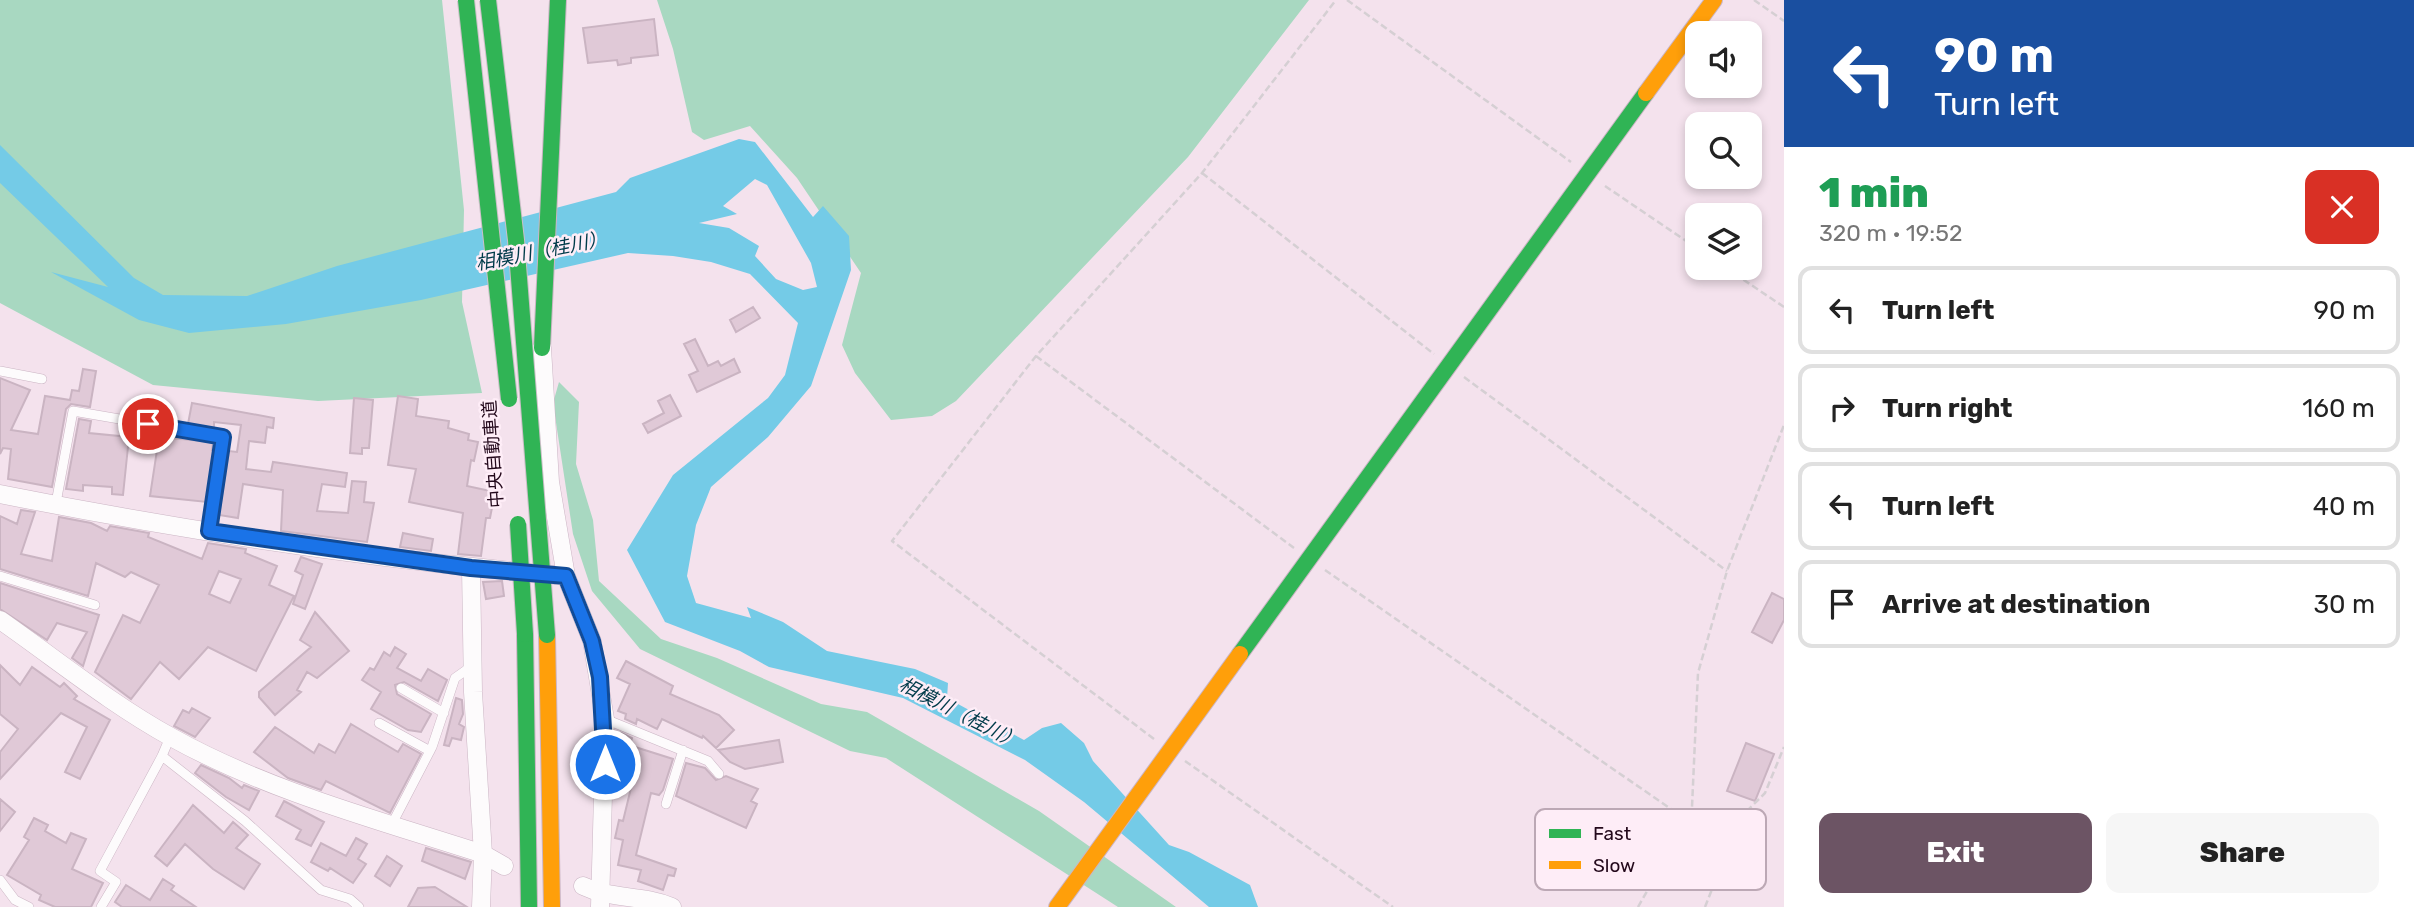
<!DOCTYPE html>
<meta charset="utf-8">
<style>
:root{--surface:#fff;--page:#f6f6f6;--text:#222;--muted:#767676;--line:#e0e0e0;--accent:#6c5464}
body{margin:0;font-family:Rubik,"Noto Sans JP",sans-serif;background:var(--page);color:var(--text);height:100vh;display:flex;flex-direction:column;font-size:26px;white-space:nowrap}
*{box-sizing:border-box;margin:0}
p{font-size:23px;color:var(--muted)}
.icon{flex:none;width:38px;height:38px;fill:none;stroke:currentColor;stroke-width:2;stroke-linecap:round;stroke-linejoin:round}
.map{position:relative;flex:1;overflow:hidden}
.details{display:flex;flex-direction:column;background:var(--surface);width:630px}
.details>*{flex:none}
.hud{background:#1a4fa0;color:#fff;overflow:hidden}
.fabs{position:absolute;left:1685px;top:21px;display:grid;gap:14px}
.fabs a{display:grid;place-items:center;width:77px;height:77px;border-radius:14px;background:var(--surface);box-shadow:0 4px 10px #0003;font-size:35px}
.pin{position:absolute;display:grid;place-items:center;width:60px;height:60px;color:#fff;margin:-30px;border:4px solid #fff;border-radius:50%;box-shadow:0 2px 7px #0007}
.me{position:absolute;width:77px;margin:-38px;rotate:0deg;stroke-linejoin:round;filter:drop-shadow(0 0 5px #0008)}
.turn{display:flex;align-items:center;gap:24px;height:147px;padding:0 35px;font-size:32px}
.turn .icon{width:91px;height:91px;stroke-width:2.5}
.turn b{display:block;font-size:49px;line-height:60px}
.round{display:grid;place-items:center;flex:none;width:74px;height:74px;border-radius:14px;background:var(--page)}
.head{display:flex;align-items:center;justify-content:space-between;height:119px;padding:0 35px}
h1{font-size:42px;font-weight:800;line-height:52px;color:#1e9e55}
.button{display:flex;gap:14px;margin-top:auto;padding:14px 35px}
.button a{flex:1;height:80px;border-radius:14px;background:var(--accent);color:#fff;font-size:28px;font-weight:800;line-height:80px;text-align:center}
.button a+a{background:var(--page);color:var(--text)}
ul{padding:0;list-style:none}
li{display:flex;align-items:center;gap:21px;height:88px;margin:0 14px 10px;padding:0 21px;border:4px solid var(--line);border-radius:14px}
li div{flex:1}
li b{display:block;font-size:26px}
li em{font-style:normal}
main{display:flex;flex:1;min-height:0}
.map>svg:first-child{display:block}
.forest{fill:#a8d8c1}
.water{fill:#74cbe7;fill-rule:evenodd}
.building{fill:#e0c9d7;stroke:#cab4c2;stroke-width:2;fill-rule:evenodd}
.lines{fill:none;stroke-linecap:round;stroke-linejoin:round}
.lane-casing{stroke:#cbb5c4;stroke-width:10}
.street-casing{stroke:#cbb5c4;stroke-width:19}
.fast-casing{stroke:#cbb5c4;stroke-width:18}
.slow-casing{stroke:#cbb5c4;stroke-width:18}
.path{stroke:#d5cfd3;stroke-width:2.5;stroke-dasharray:7 3.5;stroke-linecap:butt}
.lane{stroke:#fdfbfc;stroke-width:9}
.street{stroke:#fdfbfc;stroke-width:18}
.fast{stroke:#30b455;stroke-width:16}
.slow{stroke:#ff9f0a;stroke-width:16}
.fast-bridge-casing{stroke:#cbbfc7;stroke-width:18;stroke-linecap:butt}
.fast-bridge{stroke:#30b455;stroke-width:16}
.route-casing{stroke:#114b97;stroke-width:18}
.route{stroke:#1a73e8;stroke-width:12}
.labels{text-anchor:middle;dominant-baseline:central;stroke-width:5;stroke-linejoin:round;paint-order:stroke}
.street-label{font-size:18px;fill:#23081b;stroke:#feedf7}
.water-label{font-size:19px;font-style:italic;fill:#003b4a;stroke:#feedf7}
.key{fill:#feedf7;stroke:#bca8b5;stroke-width:2}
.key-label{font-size:19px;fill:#23081b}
</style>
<main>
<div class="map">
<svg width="1784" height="907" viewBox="0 0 1784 907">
<rect width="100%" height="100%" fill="#f4e2ed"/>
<path class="forest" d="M 0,0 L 442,0 L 464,210 L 462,302 L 482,393 L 318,401 L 153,385 L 0,303 Z
M 657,0 L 1309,0 L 1188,157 L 956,401 L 932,416 L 891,420 L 855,373 L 842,345 L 861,273 L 797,178 L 750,126 L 704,140 L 692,132 L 673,49 Z
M 559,382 L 579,402 L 576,464 L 593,520 L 599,581 L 661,639 L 717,658 L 821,704 L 867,712 L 1039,811 L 1176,907 L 1118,907 L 886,758 L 850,751 L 640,649 L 592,591 L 573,534 L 553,403 Z"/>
<path class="water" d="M 739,139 L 755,142 L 813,217 L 823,206 L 849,236 L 851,270 L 811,386 L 768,437 L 711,487 L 696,525 L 687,576 L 696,603 L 751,618 L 747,607 L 783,622 L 827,651 L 915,669 L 948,683 L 947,698 L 1024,740 L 1042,728 L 1061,723 L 1084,743 L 1093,761 L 1169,845 L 1189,852 L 1250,885 L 1258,907 L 1209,907 L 1084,802 L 1025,760 L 903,698 L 769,667 L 740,651 L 665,622 L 627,550 L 673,475 L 768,398 L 785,375 L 798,323 L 750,274 L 711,262 L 673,256 L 628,253 L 421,300 L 286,324 L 189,333 L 139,320 L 51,272 L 108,287 L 0,183 L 0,145 L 134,278 L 163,295 L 247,296 L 337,266 L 616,192 L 630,178 ZM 755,179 L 767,185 L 811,263 L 817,287 L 803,290 L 776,279 L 755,256 L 759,246 L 729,228 L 699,223 L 737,214 L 723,206 Z"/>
<path class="building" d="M 654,19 L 658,55 L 631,58 L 631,63 L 618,65 L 617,60 L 588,63 L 583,28 Z
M 753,307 L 760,318 L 736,332 L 730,320 Z
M 695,339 L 708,366 L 718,361 L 721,366 L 734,359 L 740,372 L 697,392 L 689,375 L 698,371 L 684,344 Z
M 83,369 L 96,371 L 90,407 L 71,404 L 66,409 L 52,487 L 8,479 L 11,449 L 3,448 L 0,454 L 0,378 L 30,390 L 11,430 L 38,434 L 45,396 L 70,400 L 72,390 L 79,391 Z
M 670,395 L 681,416 L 648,433 L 643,424 L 664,413 L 658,401 Z
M 398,396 L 418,399 L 416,416 L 449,421 L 448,428 L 469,434 L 468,440 L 478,442 L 474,461 L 471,460 L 467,486 L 495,492 L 490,518 L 486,518 L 481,556 L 458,554 L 463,513 L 409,502 L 416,469 L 388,465 Z
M 354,398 L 373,400 L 369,448 L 362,448 L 362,454 L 350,453 Z
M 192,403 L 274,418 L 273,428 L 267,427 L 265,443 L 249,441 L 246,469 L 271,472 L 273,462 L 347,473 L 345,487 L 322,484 L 317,511 L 348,513 L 352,481 L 366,482 L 364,502 L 374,503 L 367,542 L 281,531 L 283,490 L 243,484 L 238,518 L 219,515 L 229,451 L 237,452 L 241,425 L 214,422 L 214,428 L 188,424 Z
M 79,419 L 91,421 L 89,433 L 129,437 L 123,495 L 112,494 L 112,487 L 83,485 L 83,491 L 66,489 Z
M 159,437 L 213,442 L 212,450 L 215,450 L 207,502 L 150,496 Z
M 21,510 L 35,512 L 21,554 L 52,561 L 59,517 L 91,523 L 107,531 L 110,526 L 149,533 L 148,537 L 202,559 L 208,543 L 246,549 L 245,553 L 277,566 L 269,585 L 294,596 L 256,671 L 208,647 L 179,679 L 160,662 L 131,699 L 95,672 L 123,615 L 140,623 L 159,585 L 131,572 L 125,577 L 96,563 L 88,596 L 0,569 L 0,516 L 17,524 ZM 219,571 L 241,579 L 230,603 L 209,594 Z
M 403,533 L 433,539 L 431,551 L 400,547 Z
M 301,557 L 322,564 L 305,609 L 293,604 L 303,575 L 295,571 Z
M 502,581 L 504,596 L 486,599 L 483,582 Z
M 0,583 L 99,615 L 83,666 L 72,658 L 87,632 L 57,623 L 47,640 L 0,609 Z
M 1772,593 L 1784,599 L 1784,620 L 1772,643 L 1752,632 Z
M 315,612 L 349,651 L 317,678 L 307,672 L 297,690 L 301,692 L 275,715 L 259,697 L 259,692 L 311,647 L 300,640 Z
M 395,647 L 406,654 L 397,668 L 421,681 L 428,669 L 447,680 L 438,701 L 404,682 L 395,685 L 397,694 L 431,714 L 421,732 L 408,730 L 371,709 L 381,692 L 362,680 L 370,668 L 374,670 L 384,652 L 390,656 Z
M 626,661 L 673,686 L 670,694 L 719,715 L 734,730 L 716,748 L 703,736 L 702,738 L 662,719 L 657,729 L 637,719 L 636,724 L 625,719 L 626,714 L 618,711 L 630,684 L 617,678 Z
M 0,665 L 20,685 L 32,667 L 60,687 L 64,683 L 77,696 L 74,699 L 110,720 L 80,779 L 65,772 L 87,727 L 61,713 L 0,779 L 0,752 L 18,729 L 0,714 Z
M 456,698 L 462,700 L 463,714 L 459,724 L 464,727 L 461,740 L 452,738 L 449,746 L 444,745 Z
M 192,708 L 210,718 L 195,737 L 174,726 L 183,710 L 189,713 Z
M 351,724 L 398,752 L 403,744 L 421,754 L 390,813 L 326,781 L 321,790 L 288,778 L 254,752 L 275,727 L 314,753 L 319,744 L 335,753 Z
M 621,733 L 632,738 L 627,755 L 616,752 Z
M 779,740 L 783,762 L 745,769 L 730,762 L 718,750 Z
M 1746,743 L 1774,754 L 1755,801 L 1727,791 Z
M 632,746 L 673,759 L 663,790 L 659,795 L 651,793 L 636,855 L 676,869 L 674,876 L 668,875 L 663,890 L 638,881 L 641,870 L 618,865 L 623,840 L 615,838 L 619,820 L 623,821 L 631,788 L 619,783 Z
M 686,763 L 705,768 L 716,780 L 726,776 L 758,789 L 751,801 L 757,804 L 746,828 L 676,796 Z
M 201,765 L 229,778 L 242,788 L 244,785 L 259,791 L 249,810 L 226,797 L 195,773 Z
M 0,799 L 15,812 L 0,831 Z
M 284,801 L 324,822 L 311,846 L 296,839 L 301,830 L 276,816 Z
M 193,805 L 224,833 L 233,822 L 248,835 L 236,848 L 260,864 L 244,889 L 213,869 L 185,844 L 167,866 L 155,856 Z
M 34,818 L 48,825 L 45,831 L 66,843 L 71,833 L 86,839 L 72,869 L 103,883 L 91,907 L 55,907 L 39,900 L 41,895 L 7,875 L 29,840 L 24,837 Z
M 356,838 L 367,844 L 358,859 L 366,864 L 353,883 L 330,868 L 328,871 L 311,862 L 321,843 L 346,856 Z
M 426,848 L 471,862 L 465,879 L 422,861 Z
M 387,856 L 402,866 L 390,886 L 375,876 Z
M 163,879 L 174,886 L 171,890 L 196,907 L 122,907 L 115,902 L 126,885 L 150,900 Z
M 435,887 L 467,907 L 408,907 L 418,888 Z"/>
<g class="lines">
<defs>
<path id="lane" d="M 0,371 L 42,379
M 56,503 L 73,411 L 224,437 L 209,531
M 0,576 L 95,605
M 401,688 L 444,713
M 605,719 L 708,761 L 719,774
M 379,723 L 430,751
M 162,756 L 245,821 L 321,890 L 350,899 L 359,907
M 666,804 L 683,750
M 392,824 L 432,747 L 455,678 L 472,666
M 0,880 L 15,900 L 29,907
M 101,907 L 116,882 L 100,871 L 162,756 L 170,737"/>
<path id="street" d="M 542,348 L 550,482 L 566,576 L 592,641 L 605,719 L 600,907
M 0,494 C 185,531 378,560 566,576
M 471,568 L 473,692 L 483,854 L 481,907
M 0,620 C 56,659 111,704 171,737 C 268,791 378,820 483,854 L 504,866
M 583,886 C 612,900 640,894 672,907"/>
<path id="fast" d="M 542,348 L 558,0
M 525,634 L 529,907
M 1240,654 L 1646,93"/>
<path id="slow" d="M 1646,93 L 1714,0
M 547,635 L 552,907
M 1057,907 L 1240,654"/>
</defs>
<use href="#lane" class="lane-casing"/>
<use href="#street" class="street-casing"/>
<use href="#fast" class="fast-casing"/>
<use href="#slow" class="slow-casing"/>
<path class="path" d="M 1347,0 L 1571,162
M 1754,0 L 1784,21
M 1202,173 L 1434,354
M 1605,186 L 1698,249
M 1726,268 L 1784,307
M 1036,356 L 1294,548
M 1464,377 L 1727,571
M 1325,570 L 1697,827
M 1154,739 L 892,541 L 1036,356 L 1202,173 L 1336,0
M 1185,761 L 1393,907
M 1697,827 L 1692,807 L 1698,673 L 1727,571 L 1784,425
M 1638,907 L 1650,886 L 1696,828
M 1705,907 L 1740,818 L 1765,793 L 1784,747"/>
<use href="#lane" class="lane"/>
<use href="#street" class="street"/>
<use href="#fast" class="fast"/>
<use href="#slow" class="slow"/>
<defs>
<path id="fast-bridge" d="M 466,0 L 509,399
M 488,0 L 516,240 L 547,635
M 518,524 L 525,634"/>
</defs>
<use href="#fast-bridge" class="fast-bridge-casing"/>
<use href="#fast-bridge" class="fast-bridge"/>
</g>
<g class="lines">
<defs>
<path id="route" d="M 148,424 L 223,437 L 209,531 L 471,568 L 566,576 L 592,641 L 600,677 L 605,764"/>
</defs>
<use href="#route" class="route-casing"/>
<use href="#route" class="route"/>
</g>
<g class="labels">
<g class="street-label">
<text transform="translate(493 454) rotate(-94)">中央自動車道</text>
</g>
<g class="water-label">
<text transform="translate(541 251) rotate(-11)">相模川（桂川）</text>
<text transform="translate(960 713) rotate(27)">相模川（桂川）</text>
</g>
</g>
<rect x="1535" y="809" width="231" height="81" rx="10" class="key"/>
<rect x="1549" y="829" width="32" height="9" fill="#30b455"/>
<rect x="1549" y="861" width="32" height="8" fill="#ff9f0a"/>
<g class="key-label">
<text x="1593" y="840">Fast</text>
<text x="1593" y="872">Slow</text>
</g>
</svg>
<div class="fabs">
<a><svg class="icon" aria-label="sound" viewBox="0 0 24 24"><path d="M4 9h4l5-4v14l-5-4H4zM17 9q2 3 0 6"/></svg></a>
<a><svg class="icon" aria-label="search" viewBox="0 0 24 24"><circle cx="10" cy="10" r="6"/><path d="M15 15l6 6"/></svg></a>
<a><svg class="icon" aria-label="layers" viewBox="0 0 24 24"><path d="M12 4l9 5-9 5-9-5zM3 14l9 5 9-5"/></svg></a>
</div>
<div class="pin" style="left:148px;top:424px;background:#d93025"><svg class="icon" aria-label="arrive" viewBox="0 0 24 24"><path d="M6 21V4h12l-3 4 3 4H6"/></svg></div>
<svg class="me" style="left:605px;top:764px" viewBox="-20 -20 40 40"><circle r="17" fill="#1a73e8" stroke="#fff" stroke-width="3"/><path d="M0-11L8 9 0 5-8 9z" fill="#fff"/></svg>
</div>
<section class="details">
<div class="hud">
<div class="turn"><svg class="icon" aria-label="left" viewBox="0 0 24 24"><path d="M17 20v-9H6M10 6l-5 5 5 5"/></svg><div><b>90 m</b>Turn left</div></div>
</div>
<div class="head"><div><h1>1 min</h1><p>320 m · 19:52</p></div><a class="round" style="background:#d93025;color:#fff"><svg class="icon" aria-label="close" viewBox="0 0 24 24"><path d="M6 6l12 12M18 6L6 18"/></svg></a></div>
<ul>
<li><svg class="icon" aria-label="left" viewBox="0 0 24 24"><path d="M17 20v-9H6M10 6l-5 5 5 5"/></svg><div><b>Turn left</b></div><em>90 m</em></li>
<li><svg class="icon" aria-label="right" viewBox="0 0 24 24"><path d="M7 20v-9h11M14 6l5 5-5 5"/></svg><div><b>Turn right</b></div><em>160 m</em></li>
<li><svg class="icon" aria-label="left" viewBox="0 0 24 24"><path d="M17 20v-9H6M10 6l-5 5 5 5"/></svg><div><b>Turn left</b></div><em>40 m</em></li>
<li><svg class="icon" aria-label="arrive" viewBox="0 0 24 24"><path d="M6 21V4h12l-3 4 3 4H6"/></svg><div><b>Arrive at destination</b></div><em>30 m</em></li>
</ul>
<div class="button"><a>Exit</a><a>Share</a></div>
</section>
</main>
